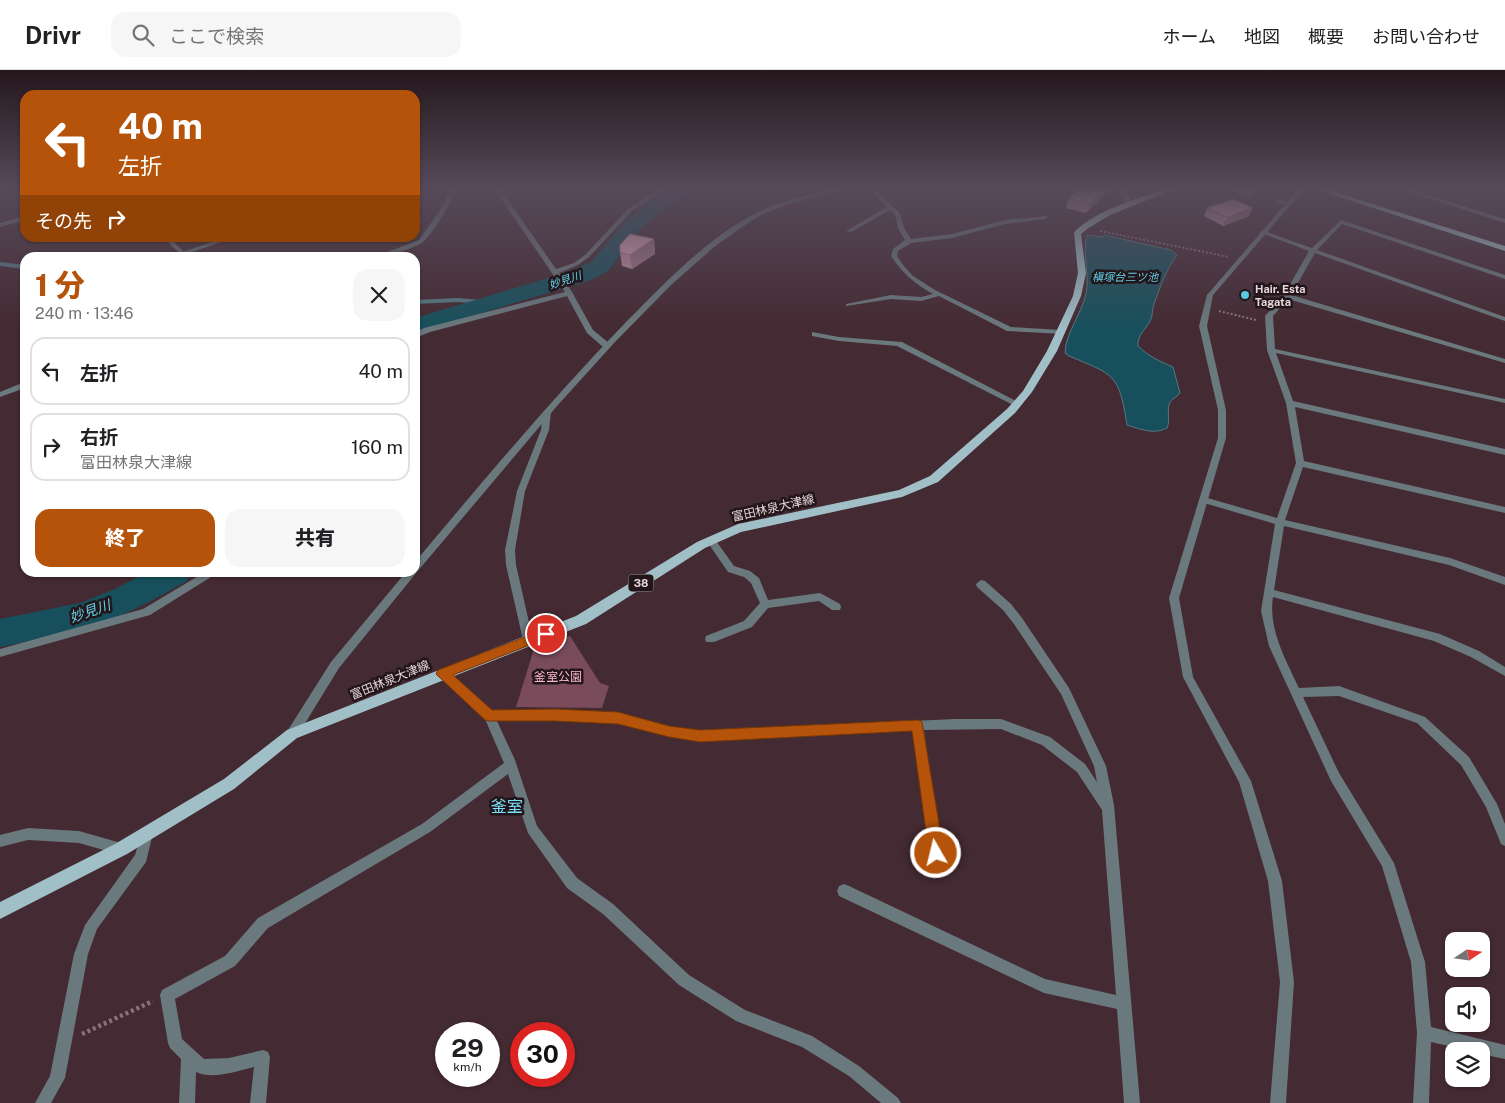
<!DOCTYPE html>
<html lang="ja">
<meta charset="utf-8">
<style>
:root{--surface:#fff;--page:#f6f6f6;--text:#202124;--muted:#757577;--line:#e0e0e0;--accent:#b45309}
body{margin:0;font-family:"Public Sans","Noto Sans JP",sans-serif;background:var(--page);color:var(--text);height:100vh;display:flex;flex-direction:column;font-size:19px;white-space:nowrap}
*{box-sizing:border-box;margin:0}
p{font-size:16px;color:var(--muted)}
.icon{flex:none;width:28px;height:28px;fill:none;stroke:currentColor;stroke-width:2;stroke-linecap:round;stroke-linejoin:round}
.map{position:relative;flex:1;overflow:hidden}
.panel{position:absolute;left:20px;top:182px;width:400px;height:325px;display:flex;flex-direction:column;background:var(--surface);border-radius:15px;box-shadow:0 1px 4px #0004}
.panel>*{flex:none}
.hud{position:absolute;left:20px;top:20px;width:400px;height:152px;border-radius:15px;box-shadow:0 1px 4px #0004;background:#b45309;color:#fff;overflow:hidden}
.needle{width:32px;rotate:77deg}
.tools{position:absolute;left:1445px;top:862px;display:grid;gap:10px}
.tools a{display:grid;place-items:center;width:45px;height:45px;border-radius:10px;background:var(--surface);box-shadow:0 1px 4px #0004;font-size:25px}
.speed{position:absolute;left:435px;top:952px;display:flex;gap:10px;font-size:25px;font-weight:700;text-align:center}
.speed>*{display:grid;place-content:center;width:65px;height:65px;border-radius:50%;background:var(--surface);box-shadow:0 1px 4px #0004;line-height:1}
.speed small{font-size:12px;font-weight:400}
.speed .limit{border:8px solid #d22;background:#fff;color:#111}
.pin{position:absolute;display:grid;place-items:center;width:42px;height:42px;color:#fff;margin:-21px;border:2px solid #fff;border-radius:50%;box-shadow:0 1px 5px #0007}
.me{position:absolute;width:55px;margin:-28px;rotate:352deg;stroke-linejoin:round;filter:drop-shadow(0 0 4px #0008)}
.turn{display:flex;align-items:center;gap:18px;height:105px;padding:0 15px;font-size:22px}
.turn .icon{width:65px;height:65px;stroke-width:2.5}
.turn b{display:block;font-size:35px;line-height:42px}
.then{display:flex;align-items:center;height:48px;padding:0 15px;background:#0003;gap:10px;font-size:19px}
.round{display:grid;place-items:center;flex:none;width:52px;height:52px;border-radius:15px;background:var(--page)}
.headline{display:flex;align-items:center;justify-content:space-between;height:85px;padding:0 15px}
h1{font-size:30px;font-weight:800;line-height:38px;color:var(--accent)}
.action{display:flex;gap:10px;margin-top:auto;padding:10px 15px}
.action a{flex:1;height:58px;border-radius:15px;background:var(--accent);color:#fff;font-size:20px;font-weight:800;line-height:58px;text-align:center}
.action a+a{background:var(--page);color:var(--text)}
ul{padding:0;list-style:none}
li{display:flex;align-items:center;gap:15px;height:68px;margin:0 10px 8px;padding:0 5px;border:2px solid var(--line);border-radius:15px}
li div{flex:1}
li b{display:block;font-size:19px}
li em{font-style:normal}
header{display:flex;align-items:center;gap:30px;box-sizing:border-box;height:70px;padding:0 25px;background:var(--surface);border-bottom:1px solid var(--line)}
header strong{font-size:24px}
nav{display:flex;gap:28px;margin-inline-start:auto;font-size:18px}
.search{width:350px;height:45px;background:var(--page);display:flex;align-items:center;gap:12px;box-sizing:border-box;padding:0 18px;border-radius:15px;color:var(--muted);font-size:19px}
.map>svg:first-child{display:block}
.green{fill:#7a4b5b}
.water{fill:#17505c;stroke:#557882}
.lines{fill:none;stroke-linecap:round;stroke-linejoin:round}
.stream{stroke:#557882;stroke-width:4}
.river{fill:#17505c;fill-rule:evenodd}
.path-far1{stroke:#89737a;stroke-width:2;stroke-dasharray:2 2;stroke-linecap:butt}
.path{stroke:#89737a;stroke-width:4.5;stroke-dasharray:3 3;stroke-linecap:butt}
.service{fill:#6a797d;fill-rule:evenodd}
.minor{fill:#6a797d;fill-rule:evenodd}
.tertiary{fill:#6a797d;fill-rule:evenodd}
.primary{fill:#a0bfc7;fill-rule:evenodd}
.wall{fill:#c490a1}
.shaded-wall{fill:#a07683}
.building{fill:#e4a8bb;stroke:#a07683}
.route{fill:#b45309;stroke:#753606}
.poi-dot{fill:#57c9e2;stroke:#22161a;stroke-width:2}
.labels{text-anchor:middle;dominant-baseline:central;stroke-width:5;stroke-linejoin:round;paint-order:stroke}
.far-water-label{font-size:11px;font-style:italic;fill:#63d0e8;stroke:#22161a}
.far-poi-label{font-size:11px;font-weight:bold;fill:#e6d5da;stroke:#22161a;text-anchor:start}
.shield{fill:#22161a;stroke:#ab9ca0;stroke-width:1}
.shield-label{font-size:11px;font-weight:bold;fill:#e6d5da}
.street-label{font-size:12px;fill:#e6d5da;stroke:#22161a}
.park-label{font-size:12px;fill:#fcb7cd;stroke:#22161a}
.water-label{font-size:14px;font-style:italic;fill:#63d0e8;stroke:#22161a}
.near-neighbourhood-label{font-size:16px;fill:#7be1f8;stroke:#22161a}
</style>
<header>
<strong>Drivr</strong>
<div class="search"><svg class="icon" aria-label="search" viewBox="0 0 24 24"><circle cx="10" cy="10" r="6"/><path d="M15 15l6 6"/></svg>ここで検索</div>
<nav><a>ホーム</a><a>地図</a><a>概要</a><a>お問い合わせ</a></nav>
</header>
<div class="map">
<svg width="1505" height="1033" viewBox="0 0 1505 1033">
<rect width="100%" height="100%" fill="#442a32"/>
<path class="green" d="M 570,566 L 600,613 L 609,616 L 602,638 L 516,637 L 534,579 Z"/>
<path class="water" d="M 1087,165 L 1103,167 L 1104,165 L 1171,180 L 1177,185 C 1166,200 1160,217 1154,234 C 1152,239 1153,244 1151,249 C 1147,259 1137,264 1138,276 C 1148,286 1159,291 1173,297 L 1180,323 C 1178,326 1172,329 1170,332 C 1166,339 1171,350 1167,358 C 1154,365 1140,359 1127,355 C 1119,303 1114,305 1069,286 L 1065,283 C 1065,265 1082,242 1086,224 C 1090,204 1082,184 1087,165 Z"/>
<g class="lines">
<path class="stream" d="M 0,194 L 25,197
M 415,232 L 458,230 L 491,233"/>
<path class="river" d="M 674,117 L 698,117 L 695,121 L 665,138 L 640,159 L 608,201 L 591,210 L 415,263 L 415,248 L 575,200 L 592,191 L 626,151 L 651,130 Z
M 147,502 L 191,502 L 187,511 L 151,531 L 114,549 L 67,564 L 0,577 L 0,549 L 80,533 L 115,519 Z"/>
<path class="path-far1" d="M 1100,161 L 1229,187
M 1219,241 L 1256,250"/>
<path class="path" d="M 82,964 L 153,931"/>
<path class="service" d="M 451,117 L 457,117 C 450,134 437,158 424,171 C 417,178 382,188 372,188 L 419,170 L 443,136 Z
M 1278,129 L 1288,132 L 1289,133 L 1286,135 L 1276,132 L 1276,130 Z
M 164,168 L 170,168 L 184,182 L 184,184 L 180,184 Z"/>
<path class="minor" d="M 493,117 L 499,117 L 556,199 L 574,193 L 585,185 L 629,138 L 664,117 L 671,117 L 633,140 L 589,187 L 578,195 L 559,203 L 572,222 L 593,260 L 609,273 L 609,277 L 603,277 L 587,263 L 567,226 L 430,262 L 415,268 L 415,263 L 424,258 L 565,222 Z
M 866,117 L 872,117 L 900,143 L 904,158 L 911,169 L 952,164 L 1005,150 L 1047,146 L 1047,148 L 1045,149 L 1005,154 L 952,168 L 911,173 L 898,181 L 897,186 L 904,196 L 913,206 L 935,220 L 1011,257 L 1060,260 L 1063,260 L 1063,264 L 1007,261 L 939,226 L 921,231 L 891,229 L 846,236 L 846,234 L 891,225 L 921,227 L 933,224 C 915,214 902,203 891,186 L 893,179 L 905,170 L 898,158 L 895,145 L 890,140 L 851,162 L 846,161 L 887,137 Z
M 1117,117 L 1123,117 L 1134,135 L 1133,136 L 1129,136 Z
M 1394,117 L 1402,117 L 1505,149 L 1505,153 Z
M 1494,117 L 1505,117 L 1505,121 L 1495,118 Z
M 25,146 L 25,150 L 0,157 L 0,153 Z
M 1341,150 L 1505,205 L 1505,209 L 1342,154 L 1317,180 L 1505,247 L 1505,251 L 1315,183 L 1291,225 L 1505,289 L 1505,293 L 1288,229 L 1273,246 L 1275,279 L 1505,329 L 1505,333 L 1276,283 L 1293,331 L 1505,379 L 1505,385 L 1295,337 L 1304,391 L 1505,437 L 1505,443 L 1303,397 L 1285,450 L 1450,488 L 1505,507 L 1505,515 L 1449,495 L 1284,456 L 1274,520 L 1440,564 L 1479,581 L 1505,597 L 1505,606 L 1471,587 L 1434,571 L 1273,527 C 1268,559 1286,590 1299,618 L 1339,616 L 1425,647 L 1469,687 L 1497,734 L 1505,754 L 1505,776 L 1501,774 L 1486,737 L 1461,695 L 1417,653 L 1339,626 L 1303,627 L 1339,703 L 1394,793 L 1425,892 L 1431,957 L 1505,975 L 1505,989 L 1481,984 L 1481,981 L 1470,981 L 1431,972 L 1429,1033 L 1413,1033 L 1417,963 L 1411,892 L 1382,796 L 1331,711 L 1269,576 L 1261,541 L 1275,454 L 1201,432 L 1199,430 L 1204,427 L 1277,448 L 1296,393 L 1286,333 L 1267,280 L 1265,246 L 1284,225 L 1309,181 L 1259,162 L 1264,161 L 1312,178 Z
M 225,168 L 233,168 L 175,188 L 164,188 Z
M 812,262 L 839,267 L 902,272 L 1022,334 L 1018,336 L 1015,336 L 897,276 L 839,271 L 812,266 Z
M 22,313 L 25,313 L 25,318 L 0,327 L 0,322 Z
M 547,339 L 551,342 L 549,360 L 525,421 L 515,480 L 516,495 L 533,570 L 532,573 L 524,573 L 523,570 L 506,495 L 505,480 L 517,421 L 541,360 L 543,342 Z
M 711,467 L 714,468 L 734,496 L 750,501 L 759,508 L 768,530 L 820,523 L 840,534 L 841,537 L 840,540 L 832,540 L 819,531 L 768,538 L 752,557 L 714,572 L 706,572 L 705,569 L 706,566 L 744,551 L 760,533 L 751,513 L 744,507 L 728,502 L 706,470 Z
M 205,502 L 219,502 L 150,545 L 0,587 L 0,579 L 143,539 Z
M 981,510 L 985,511 L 1011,534 L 1022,548 L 1069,618 L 1106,696 L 1114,735 L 1140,1033 L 1124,1033 L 1117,939 L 1044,923 L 839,826 L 837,821 L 839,816 L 844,814 L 849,816 L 1045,909 L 1116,925 L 1102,740 L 1077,702 L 1042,675 L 1001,659 L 924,660 L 942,783 L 941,787 L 936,789 L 931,787 L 930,783 L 913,661 L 700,671 L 669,666 L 618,653 L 555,650 L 497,651 L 515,690 L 537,756 L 577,808 L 613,834 L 689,905 L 745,940 L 812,966 L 859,996 L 898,1028 L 901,1033 L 881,1033 L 849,1006 L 802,977 L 736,951 L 679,915 L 603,844 L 567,818 L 528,763 L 508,704 L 430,762 L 268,858 L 235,896 L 175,929 L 182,969 L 204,989 L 229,988 L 263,980 L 268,982 L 270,987 L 266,1033 L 250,1033 L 254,997 C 237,1001 213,1010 196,1002 L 195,1033 L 179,1033 L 181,989 L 170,978 L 168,973 L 160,925 L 162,920 L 225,886 L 258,848 L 422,754 L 504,693 L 485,649 L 439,607 L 438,604 L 439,601 L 443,599 L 447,601 L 491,641 L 555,640 L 618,643 L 669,656 L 700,661 L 955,649 L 1001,649 L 1050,667 L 1085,694 L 1097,712 L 1094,696 L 1061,624 L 1014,554 L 1003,540 L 977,517 L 976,514 Z
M 147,757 L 151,759 L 153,763 L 146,792 L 97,859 L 88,884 L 65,1008 L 51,1033 L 35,1033 L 50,1006 L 74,884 L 85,855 L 135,785 L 143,759 Z
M 28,758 L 79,761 L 121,773 L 126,775 L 127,779 L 126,783 L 121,785 L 79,773 L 28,770 L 0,777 L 0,765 Z"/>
<path class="tertiary" d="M 846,117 L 856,117 L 795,132 L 761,145 L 745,155 L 714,177 L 671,215 L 615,272 L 557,336 L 417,502 L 339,598 L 296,668 L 292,669 L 288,668 L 286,664 L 288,660 L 331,592 L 406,502 L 415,502 L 415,492 C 484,410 553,327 628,250 C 667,211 706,169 756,143 C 783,129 816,123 846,117 Z
M 1300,117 L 1306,117 L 1213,225 L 1207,256 L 1226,340 L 1226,368 L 1179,528 L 1193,607 L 1251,711 L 1282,811 L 1294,912 L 1286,1033 L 1270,1033 L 1280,912 L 1268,811 L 1239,712 L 1183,607 L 1169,528 L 1218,368 L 1218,340 L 1199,256 L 1207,225 Z"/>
<path class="primary" d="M 1170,117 L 1180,117 L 1110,145 L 1087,159 L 1081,164 L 1086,203 L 1081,226 L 1057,281 L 1032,322 L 1015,343 L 938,412 L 902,427 L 741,462 L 705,478 L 586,554 L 297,668 L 234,719 L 127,784 L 0,849 L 0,832 L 115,774 L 224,709 L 287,660 L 576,546 L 697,472 L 738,454 L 899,420 L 930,406 L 1007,339 L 1023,321 L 1047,281 L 1073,226 L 1078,203 L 1074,162 C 1099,138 1138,129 1170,117 Z
M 1309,117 L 1319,117 L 1505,176 L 1505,181 Z"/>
</g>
<path class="wall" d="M 1223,117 L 1265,117 L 1250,126 Z
M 1110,119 L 1086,143 L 1066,138 L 1069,128 Z
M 1207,138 L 1249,146 L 1223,156 L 1204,146 Z
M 654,169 L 655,184 L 632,199 L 622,196 L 620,182 Z"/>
<path class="shaded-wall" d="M 1106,117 L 1111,117 L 1110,119 L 1086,143 L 1089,134 Z
M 1259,117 L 1265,117 L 1250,126 L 1253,120 Z
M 1253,138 L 1249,146 L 1223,156 L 1227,147 Z
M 654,169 L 655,184 L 632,199 L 630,185 Z"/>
<path class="building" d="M 1081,117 L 1106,117 L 1089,134 L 1069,128 Z
M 1242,117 L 1259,117 L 1253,120 Z
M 1233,129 L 1253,138 L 1227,147 L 1207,138 Z
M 630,164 L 654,169 L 630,185 L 620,182 L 620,175 Z"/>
<linearGradient id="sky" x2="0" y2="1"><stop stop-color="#25171c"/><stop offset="0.45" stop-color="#564a5a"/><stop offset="1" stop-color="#564a5a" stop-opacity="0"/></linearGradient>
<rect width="1505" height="261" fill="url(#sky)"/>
<path class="route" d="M 546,559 L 550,560 L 552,564 L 550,567 L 453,605 L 492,640 L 555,639 L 618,642 L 669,656 L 700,660 L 918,650 L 922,652 L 944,783 L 941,788 L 936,790 L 931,788 L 929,783 L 912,661 L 700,672 L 669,667 L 618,654 L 555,651 L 489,651 L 485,650 L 436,604 L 438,600 Z"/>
<circle class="poi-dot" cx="1245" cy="225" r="5"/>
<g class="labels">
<g class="far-water-label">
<text x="1125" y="207">槇塚台三ツ池</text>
<text transform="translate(565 210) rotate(-18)">妙見川</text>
</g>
<g class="far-poi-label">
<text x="1255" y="219">Hair. Esta<tspan x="1255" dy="13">Tagata</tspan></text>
</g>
<rect class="shield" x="628.5" y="504.5" width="25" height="17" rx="4"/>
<g class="shield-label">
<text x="641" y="513">38</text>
</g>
<g class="street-label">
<text transform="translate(773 438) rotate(-13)">富田林泉大津線</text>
<text transform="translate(390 610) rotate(-22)">富田林泉大津線</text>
</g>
<g class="park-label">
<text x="558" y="607">釜室公園</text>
</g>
<g class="water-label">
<text transform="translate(90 541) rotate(-19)">妙見川</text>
</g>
<g class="near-neighbourhood-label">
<text x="507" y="736">釜室</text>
</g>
</g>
</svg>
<div class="tools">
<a><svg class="needle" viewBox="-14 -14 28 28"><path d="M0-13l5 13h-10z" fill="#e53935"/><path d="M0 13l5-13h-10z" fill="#757577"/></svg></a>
<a><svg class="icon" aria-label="sound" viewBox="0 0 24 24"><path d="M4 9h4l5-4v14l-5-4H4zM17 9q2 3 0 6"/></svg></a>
<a><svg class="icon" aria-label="layers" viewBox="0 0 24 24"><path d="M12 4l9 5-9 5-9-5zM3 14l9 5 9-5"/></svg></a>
</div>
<div class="speed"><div>29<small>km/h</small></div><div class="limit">30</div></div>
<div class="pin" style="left:546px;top:564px;background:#d93025"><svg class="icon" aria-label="arrive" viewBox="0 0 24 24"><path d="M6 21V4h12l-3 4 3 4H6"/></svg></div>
<svg class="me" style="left:936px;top:783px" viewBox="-20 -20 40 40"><circle r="17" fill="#b45309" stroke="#fff" stroke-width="3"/><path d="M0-11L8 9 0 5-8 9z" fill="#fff"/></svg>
<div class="hud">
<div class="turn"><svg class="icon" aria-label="left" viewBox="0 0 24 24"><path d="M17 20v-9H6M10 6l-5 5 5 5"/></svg><div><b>40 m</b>左折</div></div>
<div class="then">その先<svg class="icon" aria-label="right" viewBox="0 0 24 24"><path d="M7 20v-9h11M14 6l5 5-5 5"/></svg></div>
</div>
<section class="panel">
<div class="headline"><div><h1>1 分</h1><p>240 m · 13:46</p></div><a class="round"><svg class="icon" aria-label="close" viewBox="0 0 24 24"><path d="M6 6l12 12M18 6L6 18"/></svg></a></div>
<ul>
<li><svg class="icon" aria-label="left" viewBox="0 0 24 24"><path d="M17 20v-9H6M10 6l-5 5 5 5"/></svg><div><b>左折</b></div><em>40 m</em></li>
<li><svg class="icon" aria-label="right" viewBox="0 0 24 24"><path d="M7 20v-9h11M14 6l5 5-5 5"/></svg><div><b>右折</b><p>富田林泉大津線</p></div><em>160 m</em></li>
</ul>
<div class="action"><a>終了</a><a>共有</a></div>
</section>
</div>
